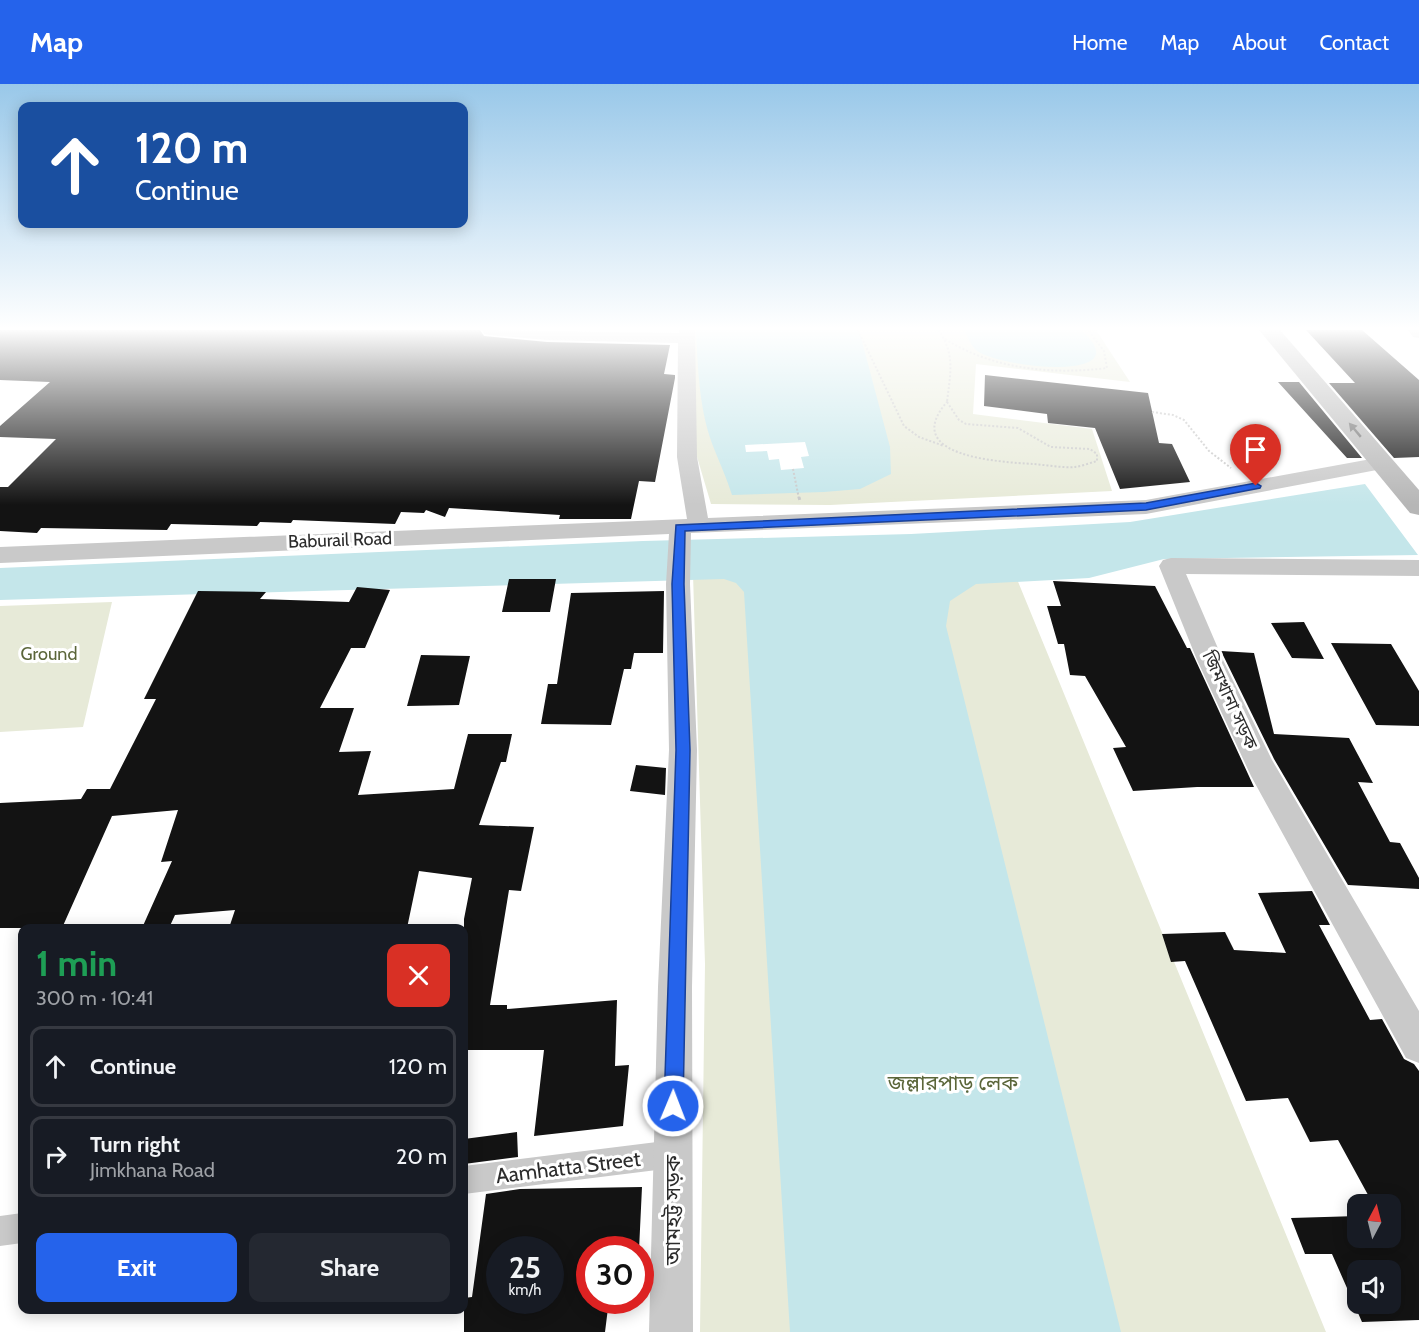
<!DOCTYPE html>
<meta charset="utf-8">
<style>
:root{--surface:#171b24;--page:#242831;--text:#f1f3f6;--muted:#9ea1a6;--line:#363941;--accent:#2563eb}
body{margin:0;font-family:Cabin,"Noto Sans Bengali",sans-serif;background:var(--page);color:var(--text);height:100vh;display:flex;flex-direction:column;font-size:22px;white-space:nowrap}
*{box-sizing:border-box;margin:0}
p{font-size:20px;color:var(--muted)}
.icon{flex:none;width:33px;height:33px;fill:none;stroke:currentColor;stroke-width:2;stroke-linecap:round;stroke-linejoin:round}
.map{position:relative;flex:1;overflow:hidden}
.sheet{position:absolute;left:18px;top:840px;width:450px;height:390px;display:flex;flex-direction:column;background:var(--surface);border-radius:12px;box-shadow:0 3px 15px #0003}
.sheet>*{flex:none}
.hud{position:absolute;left:18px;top:18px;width:450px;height:126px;border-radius:12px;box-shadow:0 3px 15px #0003;background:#1a4fa0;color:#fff;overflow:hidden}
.needle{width:39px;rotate:7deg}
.tools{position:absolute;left:1347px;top:1110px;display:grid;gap:12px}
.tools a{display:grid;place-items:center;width:54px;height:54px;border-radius:12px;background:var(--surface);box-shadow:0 3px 15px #0003;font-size:30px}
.speed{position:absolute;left:486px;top:1152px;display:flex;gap:12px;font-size:30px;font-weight:700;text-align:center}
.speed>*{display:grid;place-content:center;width:78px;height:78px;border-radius:50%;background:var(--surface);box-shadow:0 3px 15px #0003;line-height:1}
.speed small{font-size:15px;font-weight:400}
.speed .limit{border:9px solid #d22;background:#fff;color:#111}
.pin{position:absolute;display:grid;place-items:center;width:51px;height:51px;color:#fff;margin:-62px -26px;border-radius:50% 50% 50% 0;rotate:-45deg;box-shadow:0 0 6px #0007}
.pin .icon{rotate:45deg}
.me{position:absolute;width:66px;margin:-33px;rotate:1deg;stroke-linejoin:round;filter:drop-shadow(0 0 4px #0008)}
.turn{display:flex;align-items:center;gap:21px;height:126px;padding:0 18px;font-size:27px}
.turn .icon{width:78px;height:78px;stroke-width:2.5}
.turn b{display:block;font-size:42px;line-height:51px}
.round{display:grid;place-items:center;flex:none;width:63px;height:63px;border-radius:12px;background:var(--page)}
.headline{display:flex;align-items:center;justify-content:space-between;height:102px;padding:0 18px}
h1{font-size:36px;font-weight:700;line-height:45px;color:#1e9e55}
.cta{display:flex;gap:12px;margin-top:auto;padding:12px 18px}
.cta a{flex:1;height:69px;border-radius:12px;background:var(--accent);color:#fff;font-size:24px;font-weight:700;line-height:69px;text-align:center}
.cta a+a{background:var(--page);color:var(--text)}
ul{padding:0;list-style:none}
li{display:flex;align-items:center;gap:18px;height:81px;margin:0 12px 9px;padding:0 6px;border:3px solid var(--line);border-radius:12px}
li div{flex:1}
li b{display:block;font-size:22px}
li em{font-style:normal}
header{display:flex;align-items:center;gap:36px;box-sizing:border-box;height:84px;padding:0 30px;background:var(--accent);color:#fff}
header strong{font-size:28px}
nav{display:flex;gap:33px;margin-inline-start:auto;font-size:21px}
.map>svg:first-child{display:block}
.green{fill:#e7ead8}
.water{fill:#c4e6ea}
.pier{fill:#fff}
.building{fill:#131313;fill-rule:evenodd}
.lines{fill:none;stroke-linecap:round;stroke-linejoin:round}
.path-far1{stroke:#c9c9c9;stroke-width:2;stroke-dasharray:2 2;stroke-linecap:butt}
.path{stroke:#c9c9c9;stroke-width:3;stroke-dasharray:3 3;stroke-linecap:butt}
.pedestrian{fill:#c9c9c9;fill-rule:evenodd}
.minor{fill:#c9c9c9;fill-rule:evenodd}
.secondary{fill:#b6b6b6;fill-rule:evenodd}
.oneway{fill:#6a6a6a}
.route{fill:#2563eb;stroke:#184099;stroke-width:1.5}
.labels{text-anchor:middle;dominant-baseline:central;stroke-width:6;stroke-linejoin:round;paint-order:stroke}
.street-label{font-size:18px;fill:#2c2c2c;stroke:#fff}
.park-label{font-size:18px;fill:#5b663a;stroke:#fff}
.near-park-label{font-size:21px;fill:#5b663a;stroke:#fff}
.near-street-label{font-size:21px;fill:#2c2c2c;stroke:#fff}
</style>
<header>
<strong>Map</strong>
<nav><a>Home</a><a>Map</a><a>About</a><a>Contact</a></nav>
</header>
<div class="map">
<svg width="1419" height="1248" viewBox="0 0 1419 1248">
<rect width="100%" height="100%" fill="#fff"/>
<path class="green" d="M 690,246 L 1096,246 L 1130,298 L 976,280 L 973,330 L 1092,345 L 1112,407 L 830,421 L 711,420 L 692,356 L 689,301 Z
M 1012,483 L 1326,1248 L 700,1248 L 705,880 L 693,490 Z
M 112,518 L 83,643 L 0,648 L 0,522 Z"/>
<path class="water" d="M 696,246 L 859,246 L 890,363 L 891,390 L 860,405 L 824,408 L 732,411 C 727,395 721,382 715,367 C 699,329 698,286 696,246 Z
M 965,246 L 1081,246 C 1143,300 997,284 976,266 C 971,261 967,253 965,246 Z
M 1365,400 L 1418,471 L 1164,475 L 1089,494 L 976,500 L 950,517 L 946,542 L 1121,1248 L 790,1248 L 744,508 L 736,499 L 724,495 L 0,516 L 0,484 L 643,457 L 911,450 L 1130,438 Z"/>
<path class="pier" d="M 805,358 L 809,372 L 801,373 L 804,384 L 781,386 L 779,375 L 769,376 L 767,367 L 746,368 L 745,361 Z"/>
<path class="building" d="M 0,246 L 480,246 L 484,252 L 547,258 L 670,261 L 664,290 L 675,291 L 675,294 L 655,398 L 639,397 L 631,435 L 559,435 L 560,431 L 449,424 L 445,433 L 426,426 L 424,429 L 401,428 L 395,440 L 293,436 L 291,439 L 260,438 L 257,442 L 171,440 L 167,446 L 41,444 L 37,449 L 0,447 L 0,403 L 8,403 L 56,355 L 0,353 L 0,342 L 50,298 L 0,296 Z
M 1306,246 L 1362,246 L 1419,296 L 1419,373 L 1394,374 L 1329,299 L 1355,299 Z
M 985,291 L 1148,309 L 1159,359 L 1172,360 L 1190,398 L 1120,405 L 1095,344 L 1048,339 L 1047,330 L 984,322 Z
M 1278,298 L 1299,298 L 1362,374 L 1347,374 Z
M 509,495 L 556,495 L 550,528 L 502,528 Z
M 1053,497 L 1155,502 L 1187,564 L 1190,564 L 1254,703 L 1197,703 L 1133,707 L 1113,664 L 1126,663 L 1085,592 L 1070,591 L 1064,560 L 1058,560 L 1047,522 L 1061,522 Z
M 357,503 L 390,506 L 365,564 L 351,564 L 320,624 L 354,624 L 339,668 L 371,667 L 358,711 L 454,705 L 468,650 L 512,650 L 506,678 L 501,678 L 479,741 L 534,743 L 521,807 L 509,806 L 490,921 L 507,921 L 507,925 L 617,916 L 615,982 L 629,981 L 623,1042 L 534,1052 L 544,966 L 464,966 L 464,835 L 472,794 L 419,787 L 407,844 L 229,844 L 235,826 L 175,831 L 169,844 L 142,844 L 172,777 L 161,778 L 178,726 L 112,732 L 62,844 L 0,844 L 0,719 L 81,715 L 87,705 L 110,705 L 156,615 L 144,615 L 198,507 L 266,508 L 260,515 L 349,518 Z
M 664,507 L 663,569 L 634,569 L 631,585 L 624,585 L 611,641 L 541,640 L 548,600 L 557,600 L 571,509 Z
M 1304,538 L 1324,575 L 1292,574 L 1271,539 Z
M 1331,559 L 1391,560 L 1419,607 L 1419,642 L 1376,641 Z
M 1221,567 L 1254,569 L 1274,650 L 1349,654 L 1373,699 L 1358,698 L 1390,758 L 1400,759 L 1419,794 L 1419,805 L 1348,801 L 1274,675 Z
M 421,571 L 470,572 L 459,621 L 407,622 Z
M 636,681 L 666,684 L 665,711 L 630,707 Z
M 1312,807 L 1330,841 L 1319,841 L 1370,936 L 1382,935 L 1404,975 L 1414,980 L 1419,987 L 1419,1236 L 1362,1238 L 1332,1170 L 1305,1170 L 1291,1134 L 1358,1132 L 1358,1154 L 1390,1154 L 1390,1120 L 1373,1120 L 1338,1056 L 1310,1058 L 1288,1014 L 1246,1017 L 1185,877 L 1171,878 L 1162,850 L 1225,848 L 1234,866 L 1286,869 L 1258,809 ZM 1358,1186 L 1390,1186 L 1390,1220 L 1358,1220 Z
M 517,1048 L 518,1073 L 464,1080 L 464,1055 Z
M 642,1103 L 639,1166 L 590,1166 L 590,1216 L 609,1216 L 605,1248 L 464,1248 L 464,1214 L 472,1213 L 486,1110 L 520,1105 ZM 500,1166 L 550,1166 L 550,1216 L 500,1216 Z"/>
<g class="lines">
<path class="path-far1" d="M 858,246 L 904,342 L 919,353 L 944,362
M 938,246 C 956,270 950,291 947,318
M 945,255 C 993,285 1051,291 1107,284 L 1104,267 L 1088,246
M 947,318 L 959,336 L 966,340 L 1018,344 L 1051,363 L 1090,365 L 1097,370 L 1097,377 C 1090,379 1082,382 1075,383 C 1062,384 1047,381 1033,380 C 1001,378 899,373 947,318 Z
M 1152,328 L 1173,331 L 1184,336 L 1209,367 L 1231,384
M 793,385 L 799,415"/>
<path class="path" d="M 799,413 L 800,417"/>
<path class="pedestrian" d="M 673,1056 L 683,1060 L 687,1070 L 683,1080 L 673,1084 L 464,1110 L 464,1082 Z
M 22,1129 L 22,1159 L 0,1162 L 0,1132 Z"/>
<path class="minor" d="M 482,246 L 679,249 L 679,246 L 695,246 L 697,373 L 708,434 L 1146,416 L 1382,373 L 1389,375 L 1392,379 L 1389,383 L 1382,385 L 1146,430 L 691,449 L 690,500 L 697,666 L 692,903 L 693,1248 L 649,1248 L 658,903 L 669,666 L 666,500 L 669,450 L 0,479 L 0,463 L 687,435 L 677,373 L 678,259 L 547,256 L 490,251 L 484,250 Z
M 1408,246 L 1419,246 L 1419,254 L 1413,253 Z
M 1171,474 L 1419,476 L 1419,492 L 1186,490 L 1223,576 L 1272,676 L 1419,927 L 1419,979 L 1406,974 L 1251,692 L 1197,576 L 1159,482 L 1163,476 Z"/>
<path class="secondary" d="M 1259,246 L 1280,246 L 1419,406 L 1419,431 L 1410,429 Z"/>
</g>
<defs><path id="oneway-solid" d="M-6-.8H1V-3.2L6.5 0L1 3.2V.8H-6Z" transform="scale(1.5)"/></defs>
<use class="oneway" href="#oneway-solid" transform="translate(1355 346) rotate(-130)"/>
<linearGradient id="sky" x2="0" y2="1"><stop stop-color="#99c8e9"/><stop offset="0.58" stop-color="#fff"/><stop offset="1" stop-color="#fff" stop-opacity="0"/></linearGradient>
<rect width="1419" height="421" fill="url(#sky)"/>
<path class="route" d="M 1256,399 L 1261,402 L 1260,404 L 1146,426 L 685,447 L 684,500 L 690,666 L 683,1022 L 680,1029 L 673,1032 L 667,1029 L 664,1022 L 676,666 L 672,500 L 676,441 L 1146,419 Z"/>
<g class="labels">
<g class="street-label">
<text transform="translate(340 456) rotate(-2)">Baburail Road</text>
<text transform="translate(1230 616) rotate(65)">জিমখানা সড়ক</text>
</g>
<g class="park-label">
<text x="49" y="570">Ground</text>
</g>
<g class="near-park-label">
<text x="953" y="998">জল্লারপাড় লেক</text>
</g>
<g class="near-street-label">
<text transform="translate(568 1083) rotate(-7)">Aamhatta Street</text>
<text transform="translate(672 1126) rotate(-90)">আমহট্ট সড়ক</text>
</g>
</g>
</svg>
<div class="tools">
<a><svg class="needle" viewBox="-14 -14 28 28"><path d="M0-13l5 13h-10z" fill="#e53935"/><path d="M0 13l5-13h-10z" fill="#9ea1a6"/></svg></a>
<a><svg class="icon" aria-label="sound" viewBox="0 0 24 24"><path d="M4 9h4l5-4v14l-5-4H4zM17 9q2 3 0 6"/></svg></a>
</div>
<div class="speed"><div>25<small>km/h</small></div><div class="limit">30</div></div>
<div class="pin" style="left:1256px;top:402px;background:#d93025"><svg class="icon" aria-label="arrive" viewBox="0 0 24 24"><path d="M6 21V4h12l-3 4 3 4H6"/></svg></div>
<svg class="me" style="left:673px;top:1022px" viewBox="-20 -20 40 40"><circle r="17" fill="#2563eb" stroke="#fff" stroke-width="3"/><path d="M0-11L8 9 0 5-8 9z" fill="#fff"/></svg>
<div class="hud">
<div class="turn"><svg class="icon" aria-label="ahead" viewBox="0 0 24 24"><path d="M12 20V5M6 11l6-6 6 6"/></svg><div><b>120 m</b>Continue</div></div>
</div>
<section class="sheet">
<div class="headline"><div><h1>1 min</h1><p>300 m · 10:41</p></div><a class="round" style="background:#d93025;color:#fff"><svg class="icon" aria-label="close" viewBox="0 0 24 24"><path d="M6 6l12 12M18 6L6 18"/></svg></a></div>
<ul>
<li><svg class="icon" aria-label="ahead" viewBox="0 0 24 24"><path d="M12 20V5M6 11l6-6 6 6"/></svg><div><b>Continue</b></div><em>120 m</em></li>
<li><svg class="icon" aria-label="right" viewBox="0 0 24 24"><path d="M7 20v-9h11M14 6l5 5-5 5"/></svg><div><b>Turn right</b><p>Jimkhana Road</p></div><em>20 m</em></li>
</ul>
<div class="cta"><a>Exit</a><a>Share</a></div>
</section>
</div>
